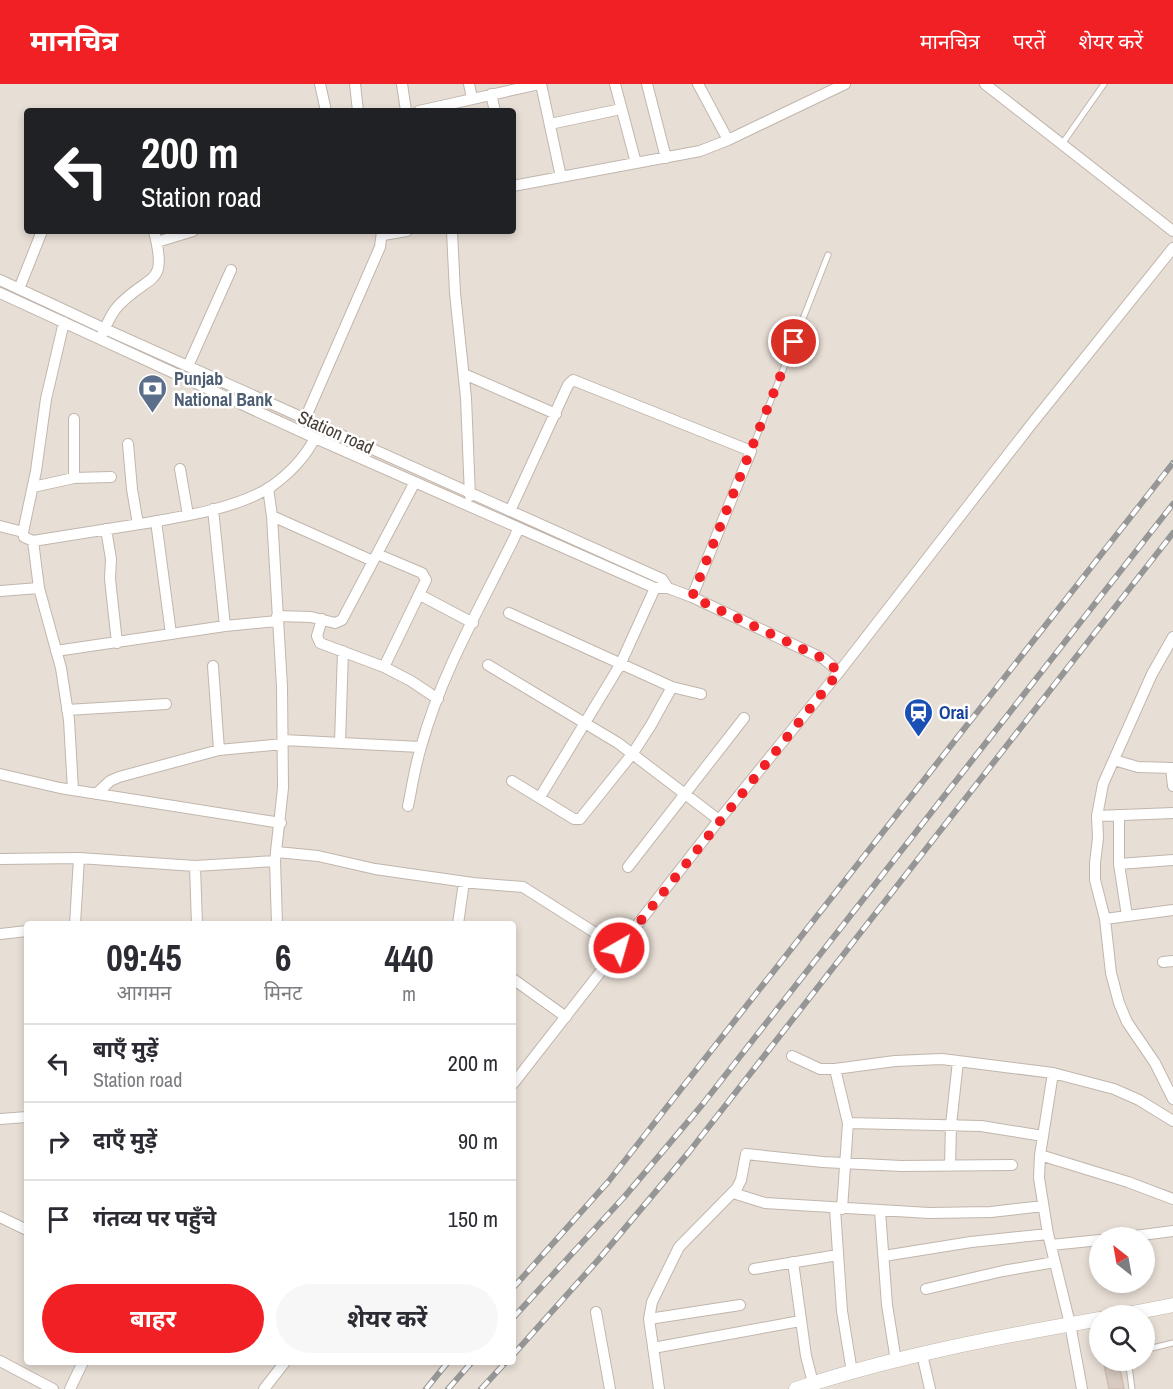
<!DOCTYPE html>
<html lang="hi">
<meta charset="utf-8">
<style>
:root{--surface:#fff;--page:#f7f7f7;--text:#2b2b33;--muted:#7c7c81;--line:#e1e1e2;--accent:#f12025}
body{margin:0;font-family:"Archivo Narrow","Noto Sans Devanagari",sans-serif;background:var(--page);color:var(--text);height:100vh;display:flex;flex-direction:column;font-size:22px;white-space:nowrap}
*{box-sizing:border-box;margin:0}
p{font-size:20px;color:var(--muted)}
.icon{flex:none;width:33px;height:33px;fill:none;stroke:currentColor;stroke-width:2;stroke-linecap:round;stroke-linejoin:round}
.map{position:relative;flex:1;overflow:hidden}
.side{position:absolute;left:24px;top:837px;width:492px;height:444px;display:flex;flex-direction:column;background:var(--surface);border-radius:6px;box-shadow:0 3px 9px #0003}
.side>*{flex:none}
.guide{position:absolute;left:24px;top:24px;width:492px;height:126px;border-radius:6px;box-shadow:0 3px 9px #0003;background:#202124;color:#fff;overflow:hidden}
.needle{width:39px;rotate:329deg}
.buttons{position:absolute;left:1089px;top:1143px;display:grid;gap:12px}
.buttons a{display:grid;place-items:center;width:66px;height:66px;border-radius:50%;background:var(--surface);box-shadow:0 3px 9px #0003;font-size:30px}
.pin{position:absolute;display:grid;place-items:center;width:51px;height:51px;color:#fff;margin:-26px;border:3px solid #fff;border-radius:50%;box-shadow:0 2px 6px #0007}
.me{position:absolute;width:66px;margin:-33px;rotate:38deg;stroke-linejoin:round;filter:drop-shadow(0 0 4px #0008)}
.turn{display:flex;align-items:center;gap:21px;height:126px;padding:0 18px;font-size:27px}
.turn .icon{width:78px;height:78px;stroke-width:2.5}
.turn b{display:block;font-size:42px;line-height:51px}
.eta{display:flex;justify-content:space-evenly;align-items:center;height:102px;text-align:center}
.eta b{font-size:36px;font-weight:700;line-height:42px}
.button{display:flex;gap:12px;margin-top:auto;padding:12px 18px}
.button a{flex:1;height:69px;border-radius:36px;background:var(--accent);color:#fff;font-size:24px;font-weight:700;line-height:69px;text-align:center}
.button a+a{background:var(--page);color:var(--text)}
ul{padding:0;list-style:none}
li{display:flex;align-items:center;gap:18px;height:78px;padding:0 18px;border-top:2px solid var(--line)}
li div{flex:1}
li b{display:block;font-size:22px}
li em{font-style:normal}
header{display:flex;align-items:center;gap:36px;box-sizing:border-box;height:84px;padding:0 30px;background:var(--accent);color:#fff}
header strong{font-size:28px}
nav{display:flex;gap:33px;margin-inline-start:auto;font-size:21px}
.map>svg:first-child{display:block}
.residential{fill:#e7ded5;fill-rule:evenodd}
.building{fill:#d7cac0;stroke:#cebdb0;stroke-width:1.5}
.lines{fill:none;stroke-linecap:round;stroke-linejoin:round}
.service-casing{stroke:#c1b6ad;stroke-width:7}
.minor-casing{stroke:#c1b6ad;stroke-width:12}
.tertiary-casing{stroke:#c1b6ad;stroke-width:15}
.service{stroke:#fff;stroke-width:5}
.minor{stroke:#fff;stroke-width:10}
.tertiary{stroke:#fff;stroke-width:14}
.rail-casing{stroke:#969696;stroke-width:6}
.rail{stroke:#fff;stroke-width:4;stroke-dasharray:11;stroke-linecap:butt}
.route{stroke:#f12025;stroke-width:10;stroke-dasharray:0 18}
.labels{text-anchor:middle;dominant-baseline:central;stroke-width:5;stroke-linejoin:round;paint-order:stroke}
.service-label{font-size:18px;font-weight:bold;fill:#4e5e75;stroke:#fff;text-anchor:start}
.street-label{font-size:18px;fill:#463d36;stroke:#fff}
.transit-label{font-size:18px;font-weight:bold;fill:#164399;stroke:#fff;text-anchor:start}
</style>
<header>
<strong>मानचित्र</strong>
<nav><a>मानचित्र</a><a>परतें</a><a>शेयर करें</a></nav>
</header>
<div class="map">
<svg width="1173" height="1305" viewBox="0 0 1173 1305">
<rect width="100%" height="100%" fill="#f3ede7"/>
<path class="residential" d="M 0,0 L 1173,0 L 1173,1305 L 0,1305 ZM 27,27 L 513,27 L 513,147 L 27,147 ZM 27,840 L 513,840 L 513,1278 L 27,1278 ZM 1100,1154 L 1144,1154 L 1144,1198 L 1100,1198 ZM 1100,1232 L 1144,1232 L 1144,1276 L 1100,1276 Z"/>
<path class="building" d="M 1103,1276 L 1118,1276 L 1124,1305 L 1109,1305 Z"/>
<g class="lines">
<defs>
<path id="service" d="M 1062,60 L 1104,0
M 751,367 L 828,171
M 1144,1266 L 1173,1259
M 1132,1305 L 1129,1282 L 1133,1276"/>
<path id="minor" d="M 320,0 L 326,27
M 355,0 L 358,27
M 402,0 L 406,27
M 469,0 L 472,14
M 541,0 L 561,93
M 615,0 L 636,79
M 647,0 L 666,74
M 698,0 L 728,56
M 985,0 L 1173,147
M 491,10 L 495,27
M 419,27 L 539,0
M 550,40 L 621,25
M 513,102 L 700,67 L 728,56 L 845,0
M 452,147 L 455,209 L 466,314 L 470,412
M 383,151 L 407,147
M 157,158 L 193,147
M 0,196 L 105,245 L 662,495 L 668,504
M 19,205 L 42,147
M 0,209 L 315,354 L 655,504 L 668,504 L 692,513 L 824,575 L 839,588
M 64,238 L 46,315 L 36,387 L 23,448 L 24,453 L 33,457 C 70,451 108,445 146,439 C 185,432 234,425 269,404 C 288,391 304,375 315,354
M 103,249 C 107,240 111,229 119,221 C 151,188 168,203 154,147
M 188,282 L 231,186
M 464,290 L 556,330
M 74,335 L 74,394
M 305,335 L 380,163 L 382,147
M 128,360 L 132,405 L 138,440
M 180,385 L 188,431
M 33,403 L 74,394 L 111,393
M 268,404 L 272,432 L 282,603 L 283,704 L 275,777 L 277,840
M 213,425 L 225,542
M 510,427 L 568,301 L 573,296 L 751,367 L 692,513
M 272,432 L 373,477
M 156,437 L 171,550
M 0,442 L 23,448
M 106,445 L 111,475 L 110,495 L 117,559
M 33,457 L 39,504 L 61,584 L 69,636 L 73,706
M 377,470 L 422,489 L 426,496 L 384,583
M 0,507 L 39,504
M 420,511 L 473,539
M 509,529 L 672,603 L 701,610
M 277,532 L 311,533 L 335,539 L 342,536 L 415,398
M 322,535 L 317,552 L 320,559 L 384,583 L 411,597 L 438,615
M 1173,553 L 1152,590 L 1103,700 L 1097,732 L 1098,754 L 1095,779 L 1095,796 L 1105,835 L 1111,889 L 1119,919 L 1127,938 L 1155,979 L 1173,1015
M 56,567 L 225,542 L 277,537
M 488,581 L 618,659 L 719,736
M 213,582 L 219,666
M 67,626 L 166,620
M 283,656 L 420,663
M 340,659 L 343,567
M 1114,676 L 1138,683 L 1173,684
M 1171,684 L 1173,702
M 0,690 L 60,704 L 281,739
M 512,697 L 574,735 L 580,735 L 633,669 L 651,641 L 672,603
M 96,710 L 110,697 L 119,693 L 219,666 L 283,660
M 540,713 L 620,581 L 655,504
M 408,722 C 412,703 415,682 421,663 C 442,586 485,515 519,444
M 1119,731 L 1119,780 L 1127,832
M 1097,732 L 1173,729
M 277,768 L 318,772 L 375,785 L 473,799 L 523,803 L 619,864
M 0,775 L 79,774 L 195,782 L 275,777
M 1119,780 L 1173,776
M 195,782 L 197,840
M 628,783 L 744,634
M 1105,835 L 1173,826
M 75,840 L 79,774
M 458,840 L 464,798
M 0,850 L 27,847
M 1163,878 L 1173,877
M 513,895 L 566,933
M 792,972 L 820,985 L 835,985 L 895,977 L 942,975 L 1053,989 L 1114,1005 L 1139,1016 L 1173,1037
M 835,985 L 848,1039 L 842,1125
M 1053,989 L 1040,1071 L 1039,1094 L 1048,1150 L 1070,1240 L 1082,1305
M 513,1000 L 719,736 L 839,588 L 1030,342 L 1173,164
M 0,1035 L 27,1033
M 848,1039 L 981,1042 L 1043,1052
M 1040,1071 L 1128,1098 L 1173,1115
M 950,1082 L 951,1041 L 958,977
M 733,1109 L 765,1119 L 929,1129 L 991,1128 L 1043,1122
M 835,1125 L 842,1227 L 852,1288
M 880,1127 L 887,1221 L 896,1277
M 0,1133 L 27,1146
M 1119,1154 L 1173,1147
M 1051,1161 L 1100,1156
M 884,1172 L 971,1158 L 1048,1150
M 793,1178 L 806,1272 L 813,1299
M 754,1185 L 838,1171
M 926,1205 L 1003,1187 L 1055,1178
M 596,1228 L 610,1305
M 649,1235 L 740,1221
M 653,1264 L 800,1237
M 922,1270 L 930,1305
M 0,1277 L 53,1305
M 70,1305 L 83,1278
M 264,1305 L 285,1278
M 659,1305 L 649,1235 L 652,1218 L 679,1163 L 737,1104 L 741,1096 L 746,1070 L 823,1078 L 901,1082 L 1012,1081"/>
<path id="tertiary" d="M 1117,1232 L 1173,1221
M 796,1305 C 894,1272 998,1253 1100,1235"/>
</defs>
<use href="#service" class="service-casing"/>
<use href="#minor" class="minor-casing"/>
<use href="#tertiary" class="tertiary-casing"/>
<use href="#service" class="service"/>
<use href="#minor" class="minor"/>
<use href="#tertiary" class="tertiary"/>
<defs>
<path id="rail" d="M 513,1204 L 608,1098 L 1173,379
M 513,1234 L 625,1112 L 702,1021 L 1173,420
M 513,1271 L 599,1175 L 689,1068 L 1173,449
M 426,1305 L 448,1278
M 448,1305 L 472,1278
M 481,1305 L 506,1278"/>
</defs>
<use href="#rail" class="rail-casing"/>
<use href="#rail" class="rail"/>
</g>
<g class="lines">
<path class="route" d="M 619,864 L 839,588 L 824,575 L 692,513 L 794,258"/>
</g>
<defs>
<symbol id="bank-pin" viewBox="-11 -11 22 30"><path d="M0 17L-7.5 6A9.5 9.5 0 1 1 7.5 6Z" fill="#5c6f8a" stroke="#fff"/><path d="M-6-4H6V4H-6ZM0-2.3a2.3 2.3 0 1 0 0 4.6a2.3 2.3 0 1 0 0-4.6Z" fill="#fff"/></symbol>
<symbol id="station-pin" viewBox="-11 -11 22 30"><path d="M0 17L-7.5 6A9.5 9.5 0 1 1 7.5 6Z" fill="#1a4fb4" stroke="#fff"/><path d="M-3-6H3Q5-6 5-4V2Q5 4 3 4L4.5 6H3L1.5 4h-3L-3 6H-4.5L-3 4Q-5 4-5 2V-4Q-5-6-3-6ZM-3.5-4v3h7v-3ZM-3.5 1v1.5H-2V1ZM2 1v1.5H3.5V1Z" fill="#fff"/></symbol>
</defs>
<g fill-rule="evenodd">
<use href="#bank-pin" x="136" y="288" width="33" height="45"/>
<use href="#station-pin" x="902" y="612" width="33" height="45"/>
</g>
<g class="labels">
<g class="service-label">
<text x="174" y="294">Punjab<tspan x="174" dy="21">National Bank</tspan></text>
</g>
<g class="street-label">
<text transform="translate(336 348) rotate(24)">Station road</text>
</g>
<g class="transit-label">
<text x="939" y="628">Orai</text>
</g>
</g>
</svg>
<div class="buttons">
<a><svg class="needle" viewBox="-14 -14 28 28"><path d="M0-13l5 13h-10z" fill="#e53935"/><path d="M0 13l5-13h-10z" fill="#7c7c81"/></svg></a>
<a><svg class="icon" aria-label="search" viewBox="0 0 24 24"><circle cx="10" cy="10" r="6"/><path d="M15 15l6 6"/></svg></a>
</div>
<div class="pin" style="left:794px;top:258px;background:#d93025"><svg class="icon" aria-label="arrive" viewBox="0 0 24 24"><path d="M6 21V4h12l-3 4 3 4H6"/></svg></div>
<svg class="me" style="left:619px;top:864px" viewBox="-20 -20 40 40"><circle r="17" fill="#f12025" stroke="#fff" stroke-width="3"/><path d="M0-11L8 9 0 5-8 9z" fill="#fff"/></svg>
<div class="guide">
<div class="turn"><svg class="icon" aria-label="left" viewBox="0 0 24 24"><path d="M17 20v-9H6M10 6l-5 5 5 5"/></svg><div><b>200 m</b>Station road</div></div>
</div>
<section class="side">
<div class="eta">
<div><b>09:45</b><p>आगमन</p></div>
<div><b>6</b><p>मिनट</p></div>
<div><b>440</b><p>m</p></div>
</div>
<ul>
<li><svg class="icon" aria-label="left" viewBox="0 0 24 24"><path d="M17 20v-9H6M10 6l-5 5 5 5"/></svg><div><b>बाएँ मुड़ें</b><p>Station road</p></div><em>200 m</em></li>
<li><svg class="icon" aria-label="right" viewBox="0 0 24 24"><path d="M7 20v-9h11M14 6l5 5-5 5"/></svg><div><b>दाएँ मुड़ें</b></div><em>90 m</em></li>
<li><svg class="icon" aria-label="arrive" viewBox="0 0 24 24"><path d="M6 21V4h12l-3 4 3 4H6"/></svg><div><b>गंतव्य पर पहुँचे</b></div><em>150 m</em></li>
</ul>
<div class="button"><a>बाहर</a><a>शेयर करें</a></div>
</section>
</div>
